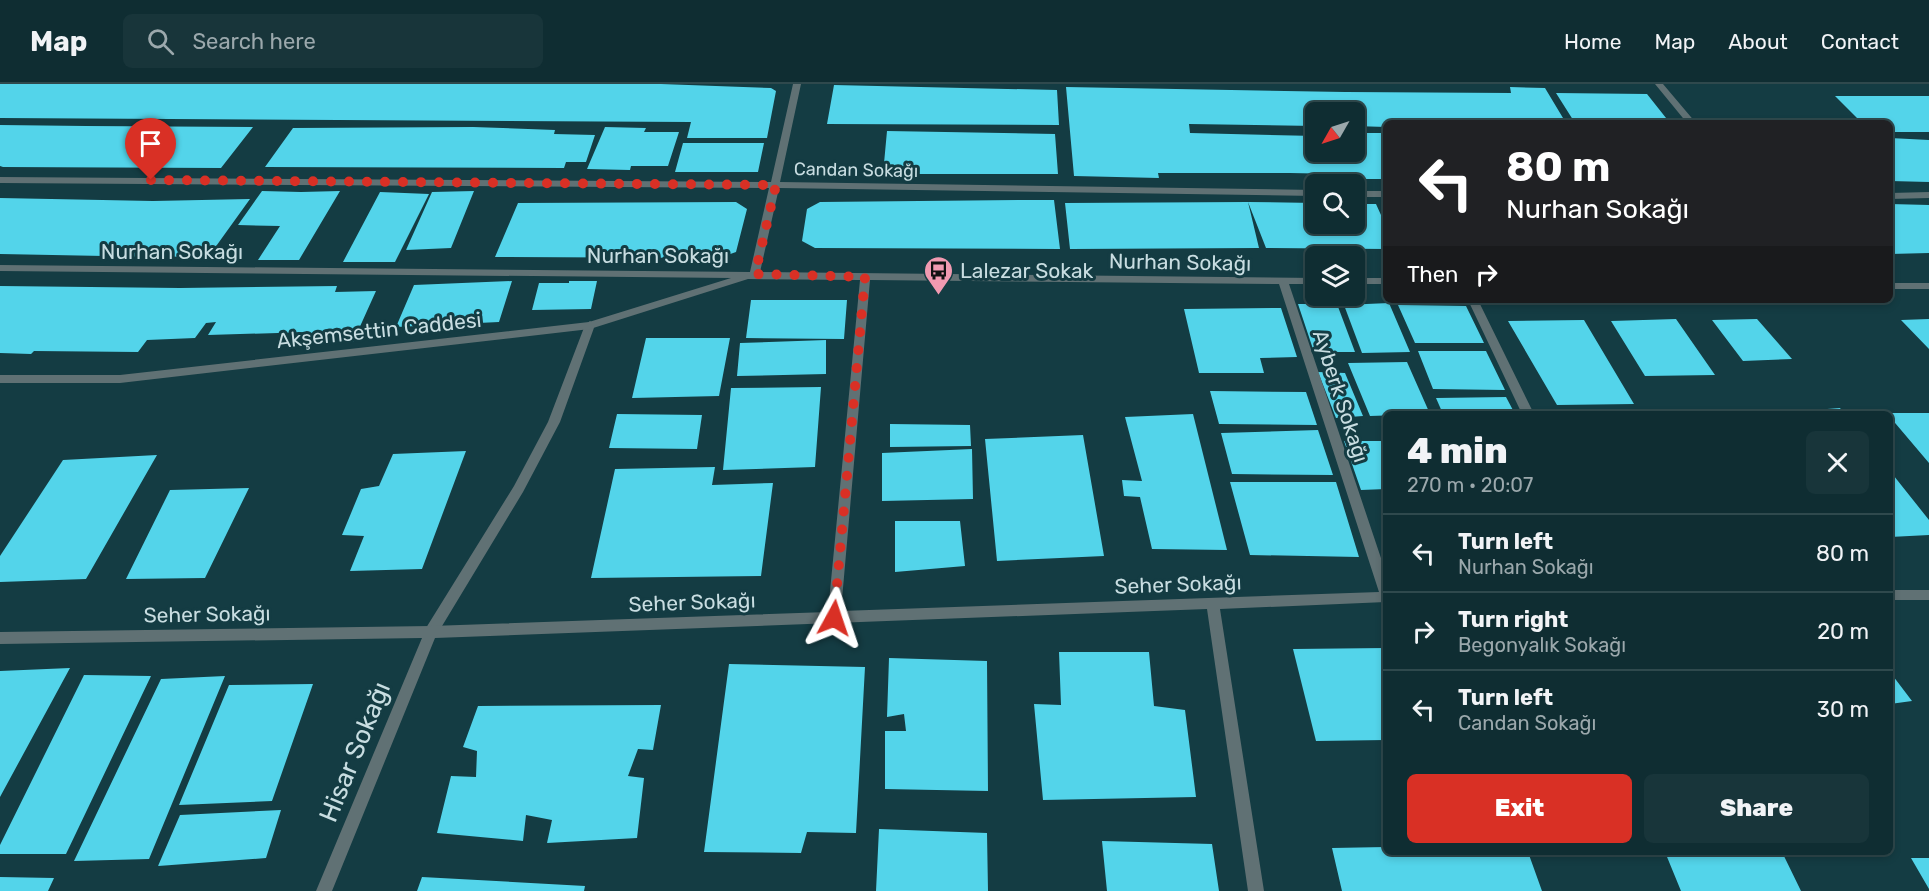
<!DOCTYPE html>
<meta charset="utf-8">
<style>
:root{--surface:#0f2d32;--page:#18353a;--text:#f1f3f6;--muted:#9ba8ac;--line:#2f494d;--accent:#d93025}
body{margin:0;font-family:Rubik,sans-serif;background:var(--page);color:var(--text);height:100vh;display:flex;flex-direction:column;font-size:22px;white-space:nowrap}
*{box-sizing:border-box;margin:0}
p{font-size:20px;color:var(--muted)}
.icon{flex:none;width:33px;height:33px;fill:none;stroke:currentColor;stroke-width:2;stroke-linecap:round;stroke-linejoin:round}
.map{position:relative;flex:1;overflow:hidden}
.side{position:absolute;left:1383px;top:327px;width:510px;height:444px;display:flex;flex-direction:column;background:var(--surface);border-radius:9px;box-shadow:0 3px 9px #0003,0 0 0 2px var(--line)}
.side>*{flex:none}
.hud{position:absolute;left:1383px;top:36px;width:510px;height:183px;border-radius:9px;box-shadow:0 3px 9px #0003,0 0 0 2px var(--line);background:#202124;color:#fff;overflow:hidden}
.needle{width:39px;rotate:231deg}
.fabs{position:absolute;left:1305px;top:18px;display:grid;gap:12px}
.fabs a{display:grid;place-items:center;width:60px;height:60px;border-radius:9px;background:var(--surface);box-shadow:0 3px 9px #0003,0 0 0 2px var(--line);font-size:30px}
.pin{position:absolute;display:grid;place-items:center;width:51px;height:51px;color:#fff;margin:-62px -26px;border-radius:50% 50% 50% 0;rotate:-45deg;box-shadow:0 0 6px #0007}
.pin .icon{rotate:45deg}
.me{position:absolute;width:66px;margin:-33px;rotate:5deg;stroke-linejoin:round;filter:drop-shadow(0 0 4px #0008)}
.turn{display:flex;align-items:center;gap:21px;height:126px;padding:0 24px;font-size:27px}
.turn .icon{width:78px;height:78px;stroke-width:2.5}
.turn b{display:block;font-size:42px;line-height:51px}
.then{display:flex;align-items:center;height:57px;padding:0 24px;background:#0003;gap:12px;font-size:22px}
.round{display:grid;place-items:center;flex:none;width:63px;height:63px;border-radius:9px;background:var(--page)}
.overview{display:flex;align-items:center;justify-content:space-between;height:102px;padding:0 24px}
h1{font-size:36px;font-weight:800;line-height:45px}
.button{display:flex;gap:12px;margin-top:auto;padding:12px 24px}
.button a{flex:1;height:69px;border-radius:9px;background:var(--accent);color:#fff;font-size:24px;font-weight:800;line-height:69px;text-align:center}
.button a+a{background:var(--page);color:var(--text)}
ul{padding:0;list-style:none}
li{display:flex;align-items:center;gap:18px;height:78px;padding:0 24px;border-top:2px solid var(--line)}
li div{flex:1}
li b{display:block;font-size:22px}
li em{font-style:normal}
header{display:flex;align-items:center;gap:36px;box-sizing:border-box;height:84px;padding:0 30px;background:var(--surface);border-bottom:2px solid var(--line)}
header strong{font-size:28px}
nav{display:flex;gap:33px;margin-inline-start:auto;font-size:21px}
.search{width:420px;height:54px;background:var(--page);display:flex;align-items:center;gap:15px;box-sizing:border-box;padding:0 21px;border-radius:9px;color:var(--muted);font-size:22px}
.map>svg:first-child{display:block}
.building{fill:#53d4ea}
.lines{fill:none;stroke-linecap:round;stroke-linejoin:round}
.service{fill:#607174;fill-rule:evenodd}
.minor{fill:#607174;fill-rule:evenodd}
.route{stroke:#d93025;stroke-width:10;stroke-dasharray:0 18}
.labels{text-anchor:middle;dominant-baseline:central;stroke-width:6;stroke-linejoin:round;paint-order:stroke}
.far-street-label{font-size:18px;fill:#c8dde1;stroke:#143c43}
.street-label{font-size:21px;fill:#c8dde1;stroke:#143c43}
.poi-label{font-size:21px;fill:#c8dde1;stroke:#143c43;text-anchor:start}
.near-street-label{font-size:26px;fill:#c8dde1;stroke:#143c43}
</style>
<header>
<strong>Map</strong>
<div class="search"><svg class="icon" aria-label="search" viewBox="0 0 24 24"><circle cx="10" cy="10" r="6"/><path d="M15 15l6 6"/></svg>Search here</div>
<nav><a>Home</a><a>Map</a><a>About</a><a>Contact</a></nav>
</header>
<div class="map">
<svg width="1929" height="807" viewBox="0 0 1929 807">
<rect width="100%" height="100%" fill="#143c43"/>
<path class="building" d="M 0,0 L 661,0 L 771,4 L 776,7 L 767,54 L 687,54 L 691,38 L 0,34 Z
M 834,1 L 1057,6 L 1059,41 L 827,40 Z
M 1066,3 L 1345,8 L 1511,9 L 1510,3 L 1545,4 L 1566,39 L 1386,39 L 1386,43 L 1354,42 L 1354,28 L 1316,28 L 1316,42 L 1189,40 L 1190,49 L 1316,52 L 1316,68 L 1354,68 L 1354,53 L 1366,53 L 1364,49 L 1386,49 L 1386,88 L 1382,88 L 1385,95 L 1340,95 L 1340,90 L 1290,89 L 1158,89 L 1159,94 L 1074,92 Z
M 1556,9 L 1647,10 L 1670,39 L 1575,39 Z
M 1835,12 L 1929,12 L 1929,48 L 1890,48 L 1890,39 L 1862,39 Z
M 0,41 L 86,42 L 253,43 L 221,84 L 3,83 L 0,82 Z
M 473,43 L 555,46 L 554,50 L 595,51 L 586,78 L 566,78 L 564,84 L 265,83 L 293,44 Z
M 605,43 L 646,44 L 644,48 L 679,48 L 668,82 L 631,82 L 630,86 L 587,85 Z
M 887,47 L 1055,50 L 1058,90 L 883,90 Z
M 1890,54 L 1929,56 L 1929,98 L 1890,97 Z
M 683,59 L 764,59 L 758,88 L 675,88 Z
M 262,107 L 301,108 L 340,107 L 299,176 L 258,176 L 280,142 L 238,141 Z
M 474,107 L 451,164 L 406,166 L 432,108 Z
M 380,108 L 429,110 L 395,178 L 343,178 Z
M 0,114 L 153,117 L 250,115 L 209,172 L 157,173 L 0,170 Z
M 1020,116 L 1054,116 L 1060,165 L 815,164 L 802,157 L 807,125 L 820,118 Z
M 736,118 L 747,125 L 736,168 L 719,174 L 495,173 L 518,119 Z
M 1248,118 L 1259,164 L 1070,165 L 1065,119 L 1248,118 L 1316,119 L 1316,140 L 1354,140 L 1354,120 L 1376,120 L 1386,142 L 1386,165 L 1266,164 Z
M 1890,120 L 1929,121 L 1929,169 L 1890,170 Z
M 512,197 L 499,238 L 396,243 L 414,201 Z
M 569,197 L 597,197 L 591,225 L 532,226 L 539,199 L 569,199 Z
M 0,202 L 180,204 L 337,202 L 335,208 L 376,207 L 353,258 L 303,261 L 310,248 L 208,251 L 216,238 L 206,239 L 195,254 L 147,256 L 138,268 L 34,267 L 31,270 L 0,269 Z
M 751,216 L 847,216 L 844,255 L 746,254 Z
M 1389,219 L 1410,268 L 1362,269 L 1344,221 Z
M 1298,220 L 1337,220 L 1355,268 L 1314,268 Z
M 1398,221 L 1466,222 L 1484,259 L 1415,259 Z
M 1281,224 L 1297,273 L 1260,274 L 1264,289 L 1199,289 L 1184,225 Z
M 1676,235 L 1715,291 L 1645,292 L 1611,237 Z
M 1757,235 L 1792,275 L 1743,277 L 1712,236 Z
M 1929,235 L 1929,265 L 1901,236 Z
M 1584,236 L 1634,320 L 1557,321 L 1508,237 Z
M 646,254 L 730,254 L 719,312 L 632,314 Z
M 826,256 L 826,290 L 737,292 L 740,259 Z
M 1418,267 L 1486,267 L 1505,306 L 1433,305 Z
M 1407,278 L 1430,330 L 1370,332 L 1348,279 Z
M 1318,288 L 1345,289 L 1363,332 L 1336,334 Z
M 821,303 L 815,383 L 723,386 L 731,304 Z
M 1210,307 L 1306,308 L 1317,341 L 1219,340 Z
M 1506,313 L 1515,330 L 1443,330 L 1436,314 Z
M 1840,324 L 1844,330 L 1789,330 L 1789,328 Z
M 1890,329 L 1929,329 L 1929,379 L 1890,333 Z
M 617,330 L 702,331 L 697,365 L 609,364 Z
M 1193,330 L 1227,466 L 1152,465 L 1140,413 L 1124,412 L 1122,396 L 1142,397 L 1125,333 Z
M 890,340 L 970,341 L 971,362 L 890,363 Z
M 1318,346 L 1333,391 L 1232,390 L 1221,349 Z
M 1083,351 L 1104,472 L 997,477 L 985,355 Z
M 1344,357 L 1386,357 L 1386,405 L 1361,406 Z
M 972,365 L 973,415 L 882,417 L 882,369 Z
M 466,367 L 422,485 L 350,487 L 364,452 L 342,451 L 361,405 L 379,402 L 393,370 Z
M 157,371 L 86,495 L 0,498 L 0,472 L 63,376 Z
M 715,383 L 712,401 L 773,399 L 761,492 L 591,494 L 615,385 Z
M 1890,387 L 1929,436 L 1929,451 L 1890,453 Z
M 1230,398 L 1336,398 L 1359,473 L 1250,471 Z
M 249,404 L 205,494 L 126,495 L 170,406 Z
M 895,437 L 960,437 L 965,482 L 895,488 Z
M 1386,564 L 1386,656 L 1316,657 L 1293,565 Z
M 1059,568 L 1149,568 L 1154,622 L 1185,626 L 1196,713 L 1043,716 L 1034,620 L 1061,621 Z
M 889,574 L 987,577 L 988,707 L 885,705 L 885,647 L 906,647 L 904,630 L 887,633 Z
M 729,580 L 865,583 L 856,749 L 807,748 L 801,769 L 704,768 Z
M 70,584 L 0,713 L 0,587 Z
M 1890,588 L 1912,617 L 1890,620 Z
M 84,591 L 151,592 L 66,770 L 0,770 L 0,761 Z
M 225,592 L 149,775 L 74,777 L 161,595 Z
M 313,600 L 272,717 L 179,721 L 229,601 Z
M 661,621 L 653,666 L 638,665 L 628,692 L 644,694 L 637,754 L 547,759 L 552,736 L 526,731 L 523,757 L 437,749 L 451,692 L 476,693 L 477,667 L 463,663 L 478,622 Z
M 281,726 L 266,774 L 158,782 L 180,731 Z
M 879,745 L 987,749 L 988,807 L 876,807 Z
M 1102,757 L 1212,760 L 1219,807 L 1107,807 Z
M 1386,763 L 1386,768 L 1528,768 L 1542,807 L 1342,807 L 1332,764 Z
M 1665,768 L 1782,768 L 1801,807 L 1681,807 Z
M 1911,774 L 1929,774 L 1929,805 Z
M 0,793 L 54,794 L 48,807 L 0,807 Z
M 422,793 L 585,802 L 584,807 L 417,807 Z"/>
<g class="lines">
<path class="service" d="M 590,237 L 595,241 L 560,338 L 523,408 L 436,552 L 431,554 L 426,552 L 424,548 L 426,544 L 514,402 L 548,338 L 585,241 Z"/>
<path class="minor" d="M 793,0 L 801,0 L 780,98 L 1316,106 L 1316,112 L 779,104 L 760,188 L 1316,194 L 1316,200 L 1289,200 L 1386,489 L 1386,518 L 1220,525 L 1264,807 L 1248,807 L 1207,525 L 435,554 L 332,807 L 316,807 L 422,554 L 0,560 L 0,548 L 431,542 L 828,528 L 860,196 L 748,195 L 590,245 L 120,299 L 0,299 L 0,291 L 120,291 L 589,238 L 731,194 L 0,187 L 0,181 L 750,188 L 769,104 L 0,99 L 0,93 L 771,98 ZM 870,196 L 1279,200 L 1379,508 L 841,527 Z
M 1655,0 L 1663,0 L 1696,39 L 1687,39 Z
M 1354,107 L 1386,107 L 1386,113 L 1354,113 Z
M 1929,108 L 1929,114 L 1890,115 L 1890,109 Z
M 1354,194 L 1386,194 L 1386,200 L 1354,200 Z
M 1890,199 L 1929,199 L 1929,205 L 1890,205 Z
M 1468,216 L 1478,216 L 1534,330 L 1522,330 Z
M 1890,506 L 1929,506 L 1929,516 L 1890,516 Z"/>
</g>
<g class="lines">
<path class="route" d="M 151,96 L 776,101 L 755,190 L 865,193 L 834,534"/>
</g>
<defs>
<symbol id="bus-pin" viewBox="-11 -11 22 30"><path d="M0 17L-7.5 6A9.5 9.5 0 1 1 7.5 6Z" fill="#f19ab1" stroke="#143c43"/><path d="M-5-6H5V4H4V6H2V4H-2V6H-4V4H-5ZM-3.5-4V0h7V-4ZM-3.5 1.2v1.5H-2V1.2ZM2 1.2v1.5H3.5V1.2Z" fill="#111"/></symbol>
</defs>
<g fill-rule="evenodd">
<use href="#bus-pin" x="922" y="170" width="33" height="45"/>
</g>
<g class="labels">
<g class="far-street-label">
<text transform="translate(856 86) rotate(1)">Candan Sokağı</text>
</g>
<g class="street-label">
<text x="172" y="167">Nurhan Sokağı</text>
<text x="658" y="171">Nurhan Sokağı</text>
<text transform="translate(1180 178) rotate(1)">Nurhan Sokağı</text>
<text transform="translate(379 246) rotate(-6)">Akşemsettin Caddesi</text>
<text transform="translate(1341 312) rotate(72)">Ayberk Sokağı</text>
<text transform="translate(1178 500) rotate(-2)">Seher Sokağı</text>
<text transform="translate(692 518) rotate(-2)">Seher Sokağı</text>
<text transform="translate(207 530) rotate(-1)">Seher Sokağı</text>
</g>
<g class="poi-label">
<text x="960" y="186">Lalezar Sokak</text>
</g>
<g class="near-street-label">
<text transform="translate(355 668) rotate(-68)">Hisar Sokağı</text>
</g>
</g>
</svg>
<div class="fabs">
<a><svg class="needle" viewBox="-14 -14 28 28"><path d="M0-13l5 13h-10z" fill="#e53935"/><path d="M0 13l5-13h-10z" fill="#9ba8ac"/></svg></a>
<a><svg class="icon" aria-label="search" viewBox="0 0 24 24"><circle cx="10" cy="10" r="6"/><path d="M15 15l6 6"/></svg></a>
<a><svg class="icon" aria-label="layers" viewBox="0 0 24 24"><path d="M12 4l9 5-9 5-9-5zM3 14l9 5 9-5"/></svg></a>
</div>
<div class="pin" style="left:151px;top:96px;background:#d93025"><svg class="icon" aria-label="arrive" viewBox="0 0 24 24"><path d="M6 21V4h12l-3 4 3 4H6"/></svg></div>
<svg class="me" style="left:834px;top:534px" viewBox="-20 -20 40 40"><path d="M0-17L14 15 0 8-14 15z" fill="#d93025" stroke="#fff" stroke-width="4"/></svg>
<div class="hud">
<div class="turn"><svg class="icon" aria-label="left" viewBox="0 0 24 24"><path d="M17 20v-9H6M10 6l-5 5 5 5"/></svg><div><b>80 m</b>Nurhan Sokağı</div></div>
<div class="then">Then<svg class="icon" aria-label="right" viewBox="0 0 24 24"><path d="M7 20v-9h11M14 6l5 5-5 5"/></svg></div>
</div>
<section class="side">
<div class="overview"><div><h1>4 min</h1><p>270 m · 20:07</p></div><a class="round"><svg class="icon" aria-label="close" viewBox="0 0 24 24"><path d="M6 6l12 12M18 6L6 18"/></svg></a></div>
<ul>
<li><svg class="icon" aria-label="left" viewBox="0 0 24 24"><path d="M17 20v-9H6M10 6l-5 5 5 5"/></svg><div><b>Turn left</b><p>Nurhan Sokağı</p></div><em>80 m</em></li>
<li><svg class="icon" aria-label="right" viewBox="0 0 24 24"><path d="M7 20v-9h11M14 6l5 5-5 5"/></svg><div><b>Turn right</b><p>Begonyalık Sokağı</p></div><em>20 m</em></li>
<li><svg class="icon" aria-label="left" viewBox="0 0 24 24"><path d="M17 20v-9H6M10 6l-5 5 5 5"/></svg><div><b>Turn left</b><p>Candan Sokağı</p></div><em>30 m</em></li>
</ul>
<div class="button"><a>Exit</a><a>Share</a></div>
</section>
</div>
